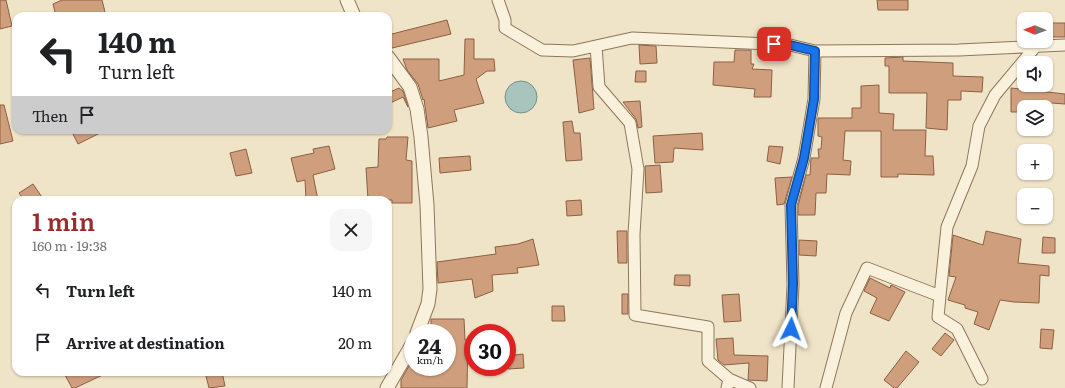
<!DOCTYPE html>
<meta charset="utf-8">
<style>
:root{--surface:#fff;--page:#f6f6f6;--text:#202124;--muted:#757577;--accent:#9e2a2b}
body{margin:0;font-family:Literata,serif;background:var(--page);color:var(--text);height:100vh;display:flex;flex-direction:column;font-size:15px;white-space:nowrap}
*{box-sizing:border-box;margin:0}
p{font-size:13px;color:var(--muted)}
.icon{flex:none;width:22px;height:22px;fill:none;stroke:currentColor;stroke-width:2;stroke-linecap:round;stroke-linejoin:round}
.map{position:relative;flex:1;overflow:hidden}
.sheet{position:absolute;left:12px;top:196px;width:380px;height:180px;display:flex;flex-direction:column;background:var(--surface);border-radius:12px;box-shadow:0 1px 3px #0004}
.sheet>*{flex:none}
.banner{position:absolute;left:12px;top:12px;width:380px;height:122px;border-radius:12px;box-shadow:0 1px 3px #0004;background:#fff;color:var(--text);overflow:hidden}
.needle{width:26px;rotate:271deg}
.controls{position:absolute;left:1017px;top:12px;display:grid;gap:8px}
.controls a{display:grid;place-items:center;width:36px;height:36px;border-radius:8px;background:var(--surface);box-shadow:0 1px 3px #0004;font-size:20px}
.speed{position:absolute;left:404px;top:324px;display:flex;gap:8px;font-size:20px;font-weight:700;text-align:center}
.speed>*{display:grid;place-content:center;width:52px;height:52px;border-radius:50%;background:var(--surface);box-shadow:0 1px 3px #0004;line-height:1}
.speed small{font-size:10px;font-weight:400}
.speed .limit{border:6px solid #d22;background:#fff;color:#111}
.pin{position:absolute;display:grid;place-items:center;width:34px;height:34px;color:#fff;margin:-17px;border-radius:8px;box-shadow:0 2px 6px #0006}
.me{position:absolute;width:44px;margin:-22px;rotate:3deg;stroke-linejoin:round;filter:drop-shadow(0 0 3px #0008)}
.turn{display:flex;align-items:center;gap:14px;height:84px;padding:0 20px;font-size:18px}
.turn .icon{width:52px;height:52px;stroke-width:2.5}
.turn b{display:block;font-size:28px;line-height:34px}
.then{display:flex;align-items:center;height:38px;padding:0 20px;background:#0003;gap:8px;font-size:15px}
.round{display:grid;place-items:center;flex:none;width:42px;height:42px;border-radius:12px;background:var(--page)}
.head{display:flex;align-items:center;justify-content:space-between;height:68px;padding:0 20px}
h1{font-size:24px;font-weight:600;line-height:30px;color:var(--accent)}
ul{padding:0;list-style:none}
li{display:flex;align-items:center;gap:12px;height:52px;padding:0 20px}
li div{flex:1}
li b{display:block;font-size:15px}
li em{font-style:normal}
.map>svg:first-child{display:block}
.water{fill:#a9c4bc;stroke:#6f938a}
.building{fill:#cf9f7d;stroke:#8d5f41}
.lines{fill:none;stroke-linecap:round;stroke-linejoin:round}
.minor-casing{stroke:#8d765c;stroke-width:13}
.tertiary-casing{stroke:#8d765c;stroke-width:15}
.minor{stroke:#faf1dc;stroke-width:11}
.tertiary{stroke:#faf1dc;stroke-width:13}
.route-casing{stroke:#114b97;stroke-width:10}
.route{stroke:#1a73e8;stroke-width:7}
</style>
<div class="map">
<svg width="1065" height="388" viewBox="0 0 1065 388">
<rect width="100%" height="100%" fill="#f0e4c8"/>
<path class="water" d="M505 97a16 16 0 1 1 32 0a16 16 0 1 1-32 0Z"/>
<path class="building" d="M 0,0 L 6,0 L 12,26 L 0,29 Z
M 62,0 L 102,0 L 106,16 L 56,16 L 53,4 Z
M 877,0 L 908,0 L 908,10 L 878,10 Z
M 447,20 L 451,34 L 388,49 L 388,35 Z
M 1048,23 L 1065,23 L 1065,37 L 1048,37 Z
M 465,39 L 474,39 L 474,59 L 494,59 L 495,71 L 487,71 L 476,79 L 484,103 L 454,110 L 457,121 L 428,128 L 424,99 L 423,100 L 418,84 L 407,70 L 403,59 L 439,59 L 439,81 L 464,75 Z
M 639,45 L 656,46 L 657,63 L 640,64 Z
M 735,50 L 751,50 L 751,64 L 754,64 L 752,69 L 772,70 L 771,97 L 754,97 L 755,89 L 713,85 L 714,62 L 734,62 Z
M 903,57 L 903,61 L 953,63 L 953,76 L 983,77 L 982,92 L 961,91 L 961,100 L 948,100 L 947,130 L 926,128 L 927,93 L 889,93 L 889,66 L 885,66 L 885,58 Z
M 590,58 L 594,109 L 579,113 L 573,60 Z
M 636,71 L 646,71 L 646,82 L 635,82 Z
M 879,85 L 879,113 L 894,114 L 893,130 L 926,130 L 925,156 L 933,156 L 934,175 L 898,174 L 898,177 L 881,177 L 881,131 L 845,131 L 843,160 L 851,161 L 850,175 L 827,174 L 826,193 L 816,193 L 815,215 L 798,215 L 798,206 L 806,175 L 810,175 L 811,158 L 819,158 L 818,149 L 821,149 L 822,137 L 818,136 L 818,118 L 852,118 L 852,108 L 861,108 L 861,86 Z
M 399,88 L 403,91 L 408,107 L 403,97 L 388,104 L 388,93 Z
M 1011,88 L 1065,94 L 1065,104 L 1024,101 L 1024,112 L 1011,112 Z
M 640,101 L 642,127 L 638,128 L 636,119 L 623,102 Z
M 0,105 L 4,105 L 13,141 L 0,144 Z
M 572,121 L 574,133 L 580,133 L 582,160 L 566,161 L 563,122 Z
M 71,130 L 106,130 L 78,144 Z
M 702,133 L 703,150 L 674,148 L 673,162 L 655,163 L 653,136 Z
M 387,137 L 408,137 L 406,160 L 412,161 L 412,203 L 392,203 L 392,200 L 368,200 L 366,168 L 378,167 L 379,139 L 386,139 Z
M 329,146 L 335,169 L 313,175 L 318,200 L 306,200 L 305,180 L 297,182 L 291,158 L 314,153 L 313,149 Z
M 769,146 L 783,147 L 780,164 L 767,161 Z
M 246,149 L 252,173 L 236,176 L 230,153 Z
M 470,156 L 471,170 L 440,173 L 439,158 Z
M 660,165 L 662,192 L 646,193 L 645,166 Z
M 792,177 L 784,204 L 777,205 L 775,178 Z
M 33,184 L 44,200 L 24,200 L 19,193 Z
M 581,200 L 582,215 L 567,216 L 566,201 Z
M 617,231 L 627,231 L 627,263 L 618,263 Z
M 986,231 L 1021,239 L 1018,263 L 1049,266 L 1049,276 L 1040,275 L 1039,303 L 1014,302 L 1000,300 L 989,330 L 974,324 L 978,312 L 965,308 L 965,305 L 948,300 L 956,277 L 949,276 L 953,235 L 983,245 Z
M 1043,237 L 1055,238 L 1055,253 L 1042,253 Z
M 533,239 L 539,265 L 517,268 L 518,273 L 492,275 L 493,291 L 475,298 L 472,279 L 438,283 L 437,262 L 496,254 L 495,247 L 518,244 Z
M 799,240 L 817,241 L 816,256 L 799,255 Z
M 675,275 L 690,275 L 690,286 L 674,285 Z
M 870,278 L 890,288 L 891,285 L 905,292 L 889,321 L 870,313 L 877,298 L 864,291 Z
M 622,294 L 628,294 L 628,314 L 622,314 Z
M 739,294 L 741,321 L 724,322 L 722,295 Z
M 552,306 L 564,306 L 565,321 L 552,321 Z
M 431,319 L 464,319 L 465,340 L 468,340 L 467,388 L 401,388 L 401,380 L 413,359 L 413,367 L 447,367 L 447,333 L 431,333 Z
M 1041,329 L 1054,330 L 1052,349 L 1040,348 Z
M 945,333 L 954,340 L 941,356 L 932,349 Z
M 733,338 L 734,355 L 768,356 L 767,381 L 748,380 L 749,363 L 724,365 L 718,360 L 716,339 Z
M 906,351 L 919,362 L 897,388 L 894,388 L 884,380 Z
M 523,354 L 524,368 L 508,369 L 507,356 Z
M 71,372 L 109,372 L 75,388 L 72,388 L 65,375 Z
M 205,372 L 222,372 L 225,386 L 209,388 Z"/>
<g class="lines">
<defs>
<path id="minor" d="M 498,0 L 505,20 L 505,28 L 542,50 L 573,51 L 632,38 L 790,45 L 815,51 L 959,50 L 1065,45
M 596,46 L 599,87 L 630,123 L 638,169 L 634,234 L 635,315 L 708,327 L 708,361 L 729,379 L 727,388
M 940,296 L 947,227 L 972,166 L 979,126 L 995,95 L 1036,46
M 729,379 L 750,388
M 788,388 L 793,285 L 791,205 L 804,158 L 814,99 L 815,51
M 826,388 L 846,313 L 867,268 L 940,296 L 938,317 L 957,329 L 982,379"/>
<path id="tertiary" d="M 347,0 L 354,16
M 388,57 L 410,87 L 417,109 L 421,137 L 427,205 L 430,289 L 428,304 L 417,333
M 387,388 L 413,343"/>
</defs>
<use href="#minor" class="minor-casing"/>
<use href="#tertiary" class="tertiary-casing"/>
<use href="#minor" class="minor"/>
<use href="#tertiary" class="tertiary"/>
</g>
<g class="lines">
<defs>
<path id="route" d="M 774,44 L 790,45 L 815,51 L 814,99 L 804,158 L 791,205 L 793,284 L 791,329"/>
</defs>
<use href="#route" class="route-casing"/>
<use href="#route" class="route"/>
</g>
</svg>
<div class="controls">
<a><svg class="needle" viewBox="-14 -14 28 28"><path d="M0-13l5 13h-10z" fill="#e53935"/><path d="M0 13l5-13h-10z" fill="#757577"/></svg></a>
<a><svg class="icon" aria-label="sound" viewBox="0 0 24 24"><path d="M4 9h4l5-4v14l-5-4H4zM17 9q2 3 0 6"/></svg></a>
<a><svg class="icon" aria-label="layers" viewBox="0 0 24 24"><path d="M12 4l9 5-9 5-9-5zM3 14l9 5 9-5"/></svg></a>
<a>+</a>
<a>−</a>
</div>
<div class="speed"><div>24<small>km/h</small></div><div class="limit">30</div></div>
<div class="pin" style="left:774px;top:44px;background:#d93025"><svg class="icon" aria-label="arrive" viewBox="0 0 24 24"><path d="M6 21V4h12l-3 4 3 4H6"/></svg></div>
<svg class="me" style="left:791px;top:329px" viewBox="-20 -20 40 40"><path d="M0-17L14 15 0 8-14 15z" fill="#1a73e8" stroke="#fff" stroke-width="4"/></svg>
<div class="banner">
<div class="turn"><svg class="icon" aria-label="left" viewBox="0 0 24 24"><path d="M17 20v-9H6M10 6l-5 5 5 5"/></svg><div><b>140 m</b>Turn left</div></div>
<div class="then">Then<svg class="icon" aria-label="arrive" viewBox="0 0 24 24"><path d="M6 21V4h12l-3 4 3 4H6"/></svg></div>
</div>
<section class="sheet">
<div class="head"><div><h1>1 min</h1><p>160 m · 19:38</p></div><a class="round"><svg class="icon" aria-label="close" viewBox="0 0 24 24"><path d="M6 6l12 12M18 6L6 18"/></svg></a></div>
<ul>
<li><svg class="icon" aria-label="left" viewBox="0 0 24 24"><path d="M17 20v-9H6M10 6l-5 5 5 5"/></svg><div><b>Turn left</b></div><em>140 m</em></li>
<li><svg class="icon" aria-label="arrive" viewBox="0 0 24 24"><path d="M6 21V4h12l-3 4 3 4H6"/></svg><div><b>Arrive at destination</b></div><em>20 m</em></li>
</ul>
</section>
</div>
